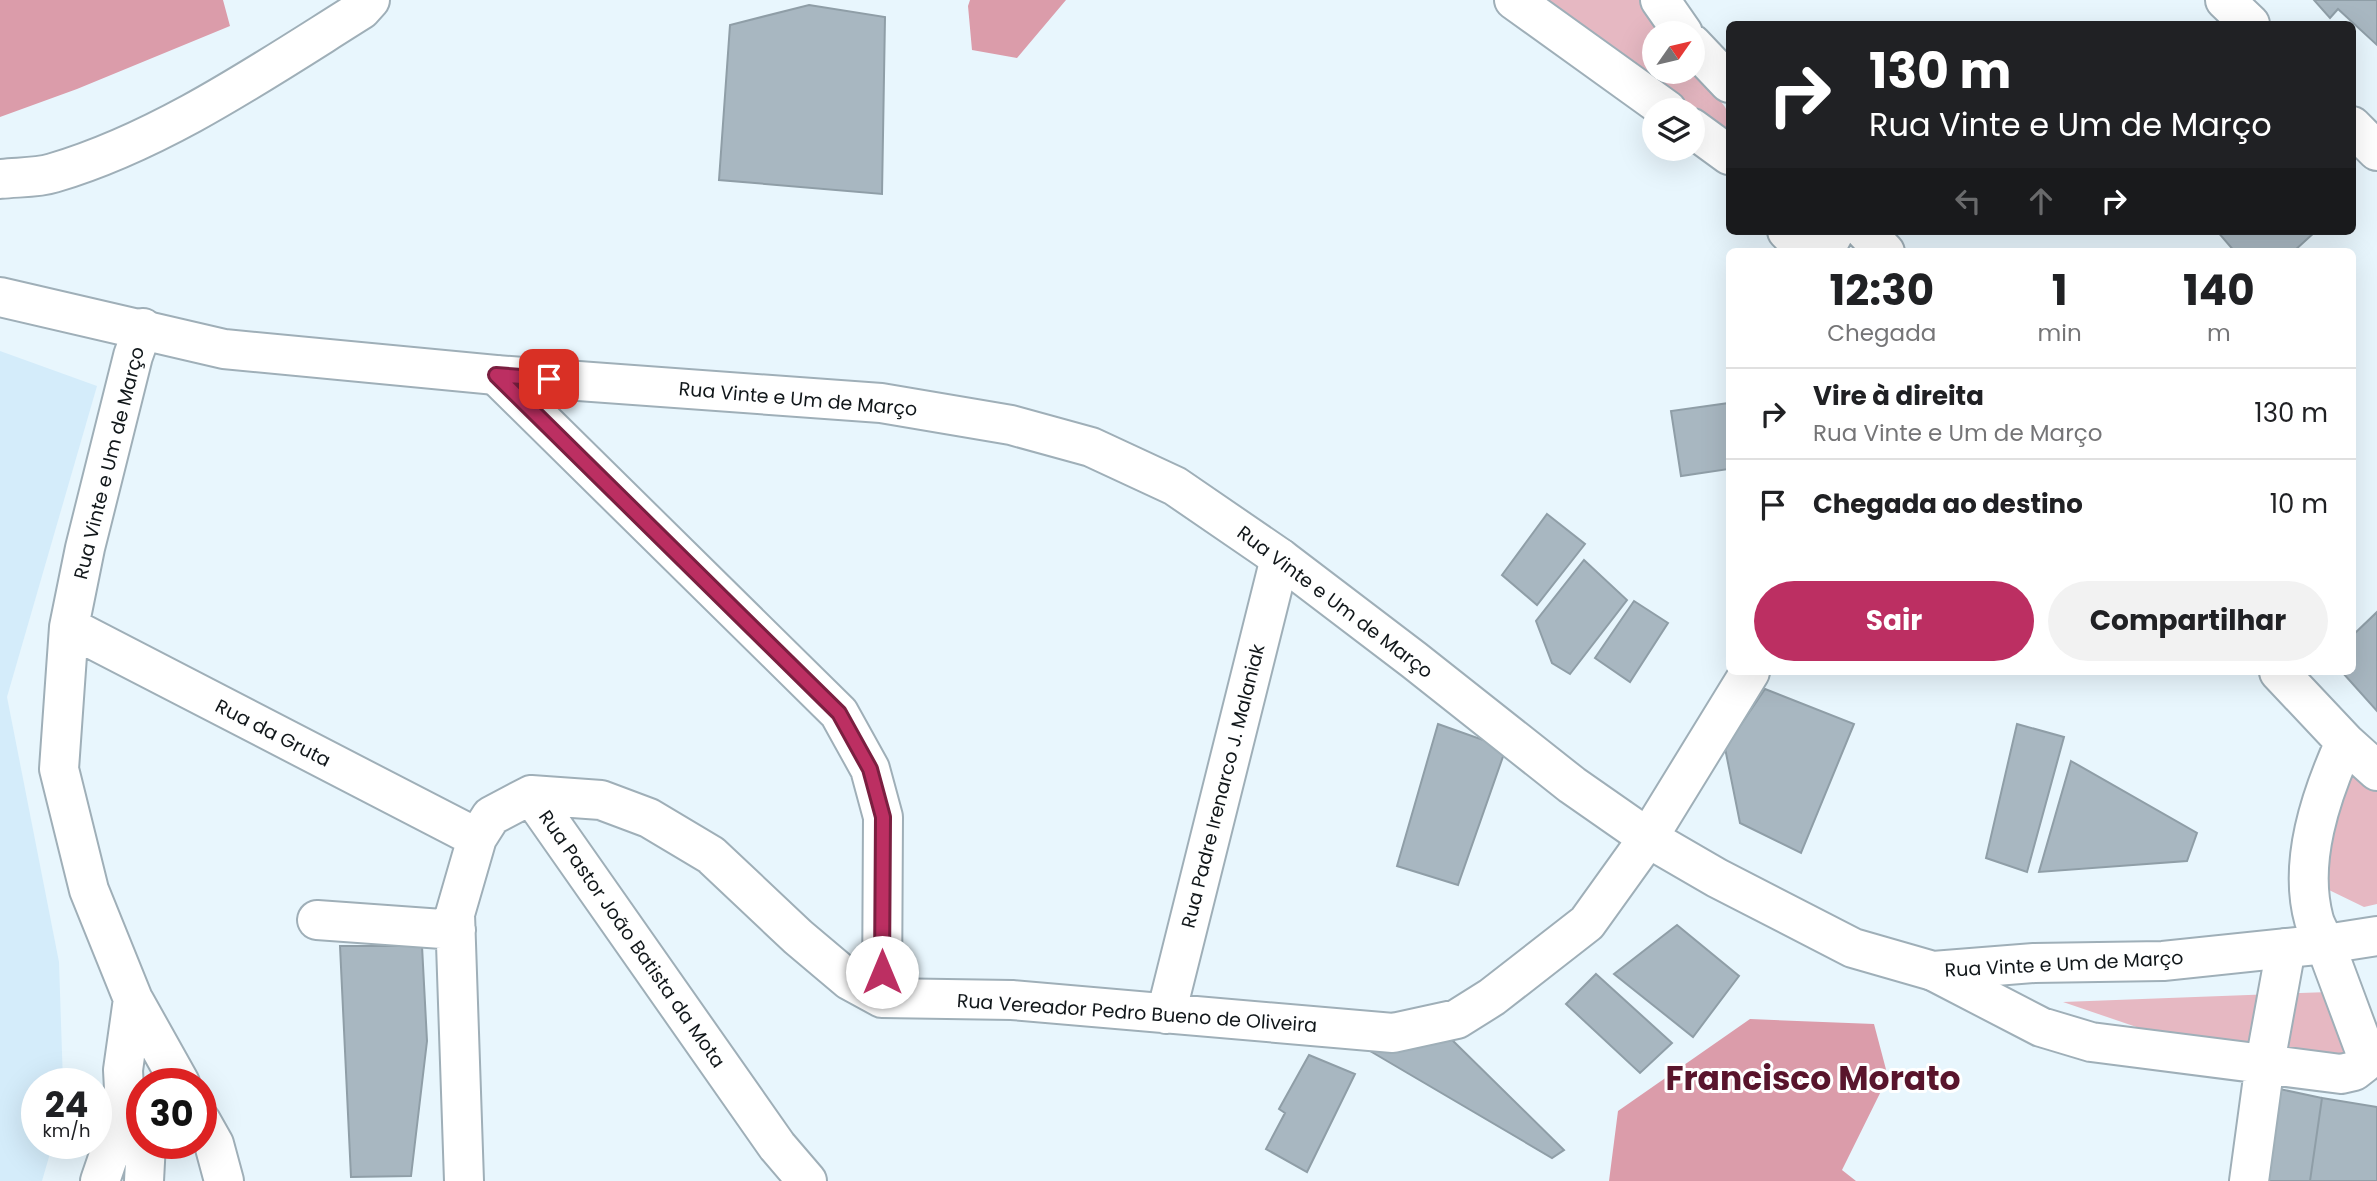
<!DOCTYPE html>
<html lang="pt">
<meta charset="utf-8">
<style>
:root{--surface:#fff;--page:#f2f2f2;--text:#202124;--muted:#757577;--line:#e0e0e0;--accent:#bc2f62}
body{margin:0;font-family:Poppins,sans-serif;background:var(--page);color:var(--text);height:100vh;display:flex;flex-direction:column;font-size:26px;white-space:nowrap}
*{box-sizing:border-box;margin:0}
p{font-size:23px;color:var(--muted)}
.icon{flex:none;width:38px;height:38px;fill:none;stroke:currentColor;stroke-width:2;stroke-linecap:round;stroke-linejoin:round}
.map{position:relative;flex:1;overflow:hidden}
.drawer{position:absolute;left:1726px;top:248px;width:630px;height:427px;display:flex;flex-direction:column;background:var(--surface);border-radius:10px;box-shadow:0 7px 28px #0002}
.drawer>*{flex:none}
.guide{position:absolute;left:1726px;top:21px;width:630px;height:214px;border-radius:10px;box-shadow:0 7px 28px #0002;background:#202124;color:#fff;overflow:hidden}
.needle{width:46px;rotate:56deg}
.fabs{position:absolute;left:1642px;top:21px;display:grid;gap:14px}
.fabs a{display:grid;place-items:center;width:63px;height:63px;border-radius:50%;background:var(--surface);box-shadow:0 7px 28px #0002;font-size:35px}
.speed{position:absolute;left:21px;top:1068px;display:flex;gap:14px;font-size:35px;font-weight:700;text-align:center}
.speed>*{display:grid;place-content:center;width:91px;height:91px;border-radius:50%;background:var(--surface);box-shadow:0 7px 28px #0002;line-height:1}
.speed small{font-size:18px;font-weight:400}
.speed .limit{border:10px solid #d22;background:#fff;color:#111}
.pin{position:absolute;display:grid;place-items:center;width:60px;height:60px;color:#fff;margin:-30px;border-radius:14px;box-shadow:0 4px 10px #0006}
.me{position:absolute;width:77px;margin:-38px;rotate:0deg;stroke-linejoin:round;filter:drop-shadow(0 0 5px #0008)}
.turn{display:flex;align-items:center;gap:24px;height:147px;padding:0 28px;font-size:32px}
.turn .icon{width:91px;height:91px;stroke-width:2.5}
.turn b{display:block;font-size:49px;line-height:60px}
.lanes{display:flex;align-items:center;height:66px;padding:0 28px;background:#0003;justify-content:center;gap:35px;direction:ltr}
.lanes .off{opacity:.35}
.eta{display:flex;justify-content:space-evenly;align-items:center;height:119px;text-align:center}
.eta b{font-size:42px;font-weight:700;line-height:49px}
.cta{display:flex;gap:14px;margin-top:auto;padding:14px 28px}
.cta a{flex:1;height:80px;border-radius:42px;background:var(--accent);color:#fff;font-size:28px;font-weight:700;line-height:80px;text-align:center}
.cta a+a{background:var(--page);color:var(--text)}
ul{padding:0;list-style:none}
li{display:flex;align-items:center;gap:21px;height:91px;padding:0 28px;border-top:2px solid var(--line)}
li div{flex:1}
li b{display:block;font-size:26px}
li em{font-style:normal}
.map>svg:first-child{display:block}
.built{fill:#d4ecfa}
.green{fill:#e6b8c2}
.forest{fill:#db9caa}
.building{fill:#a8b7c1;stroke:#8f9ea7;stroke-width:2}
.lines{fill:none;stroke-linecap:round;stroke-linejoin:round}
.minor-casing{stroke:#9fafb8;stroke-width:42}
.major-casing{stroke:#9fafb8;stroke-width:42}
.minor{stroke:#fff;stroke-width:38}
.major{stroke:#fff;stroke-width:38}
.route-casing{stroke:#7a1f40;stroke-width:18}
.route{stroke:#bc2f62;stroke-width:12}
.labels{text-anchor:middle;dominant-baseline:central;stroke-width:6;stroke-linejoin:round;paint-order:stroke}
.street-label{font-size:19px;fill:#11171a;stroke:#fff}
.town-label{font-size:33px;font-weight:bold;fill:#59152c;stroke:#fff}
</style>
<div class="map">
<svg width="2377" height="1181" viewBox="0 0 2377 1181">
<rect width="100%" height="100%" fill="#e8f6fd"/>
<path class="built" d="M 0,351 L 97,386 L 7,697 L 59,962 L 63,1083 L 37,1083 L 37,1143 L 53,1143 L 42,1181 L 0,1181 Z"/>
<path class="green" d="M 1547,0 L 1645,0 L 1670,33 L 1654,33 L 1654,72 L 1692,72 L 1692,63 L 1725,107 L 1729,115 L 1729,129 L 1723,134 L 1687,110 Z
M 2353,766 L 2377,791 L 2377,904 L 2364,907 L 2329,890 L 2328,827 Z
M 2329,992 L 2348,1022 L 2344,1063 L 2160,1035 L 2063,1002 Z"/>
<path class="forest" d="M 0,0 L 223,0 L 230,26 L 77,89 L 0,117 Z
M 970,0 L 1066,0 L 1017,58 L 972,50 L 968,6 Z
M 1750,1019 L 1874,1024 L 1888,1077 L 1842,1170 L 1856,1181 L 1609,1181 L 1618,1111 Z"/>
<path class="building" d="M 2314,0 L 2377,0 L 2377,45 L 2338,9 L 2330,18 Z
M 809,5 L 885,17 L 882,194 L 719,180 L 730,25 Z
M 2217,231 L 2316,231 L 2293,252 L 2235,252 Z
M 1729,403 L 1729,469 L 1681,476 L 1671,411 Z
M 1547,514 L 1585,544 L 1537,605 L 1502,575 Z
M 1584,560 L 1627,600 L 1570,674 L 1552,663 L 1536,621 Z
M 1634,601 L 1668,623 L 1630,682 L 1595,658 Z
M 2377,612 L 2377,711 L 2342,672 L 2352,672 L 2352,636 Z
M 1765,689 L 1854,724 L 1801,853 L 1740,823 L 1725,748 Z
M 1438,724 L 1506,748 L 1458,885 L 1397,866 Z
M 2017,724 L 2064,737 L 2027,872 L 1986,858 Z
M 2071,761 L 2197,833 L 2187,861 L 2039,872 Z
M 1677,925 L 1739,976 L 1693,1037 L 1614,974 Z
M 340,946 L 422,946 L 427,1041 L 411,1176 L 351,1177 Z
M 1596,974 L 1672,1043 L 1640,1073 L 1566,1004 Z
M 1445,1033 L 1564,1150 L 1552,1158 L 1370,1051 Z
M 1309,1055 L 1355,1074 L 1307,1172 L 1266,1149 L 1285,1113 L 1279,1109 Z
M 2270,1087 L 2322,1098 L 2310,1181 L 2260,1181 Z
M 2322,1098 L 2377,1107 L 2377,1181 L 2310,1181 Z"/>
<g class="lines">
<defs>
<path id="minor" d="M 1514,0 L 1667,110
M 1660,0 L 1683,33
M 2225,0 L 2250,24
M 1692,44 L 1729,83
M 2352,126 L 2377,151
M 1692,128 L 1729,155
M 0,179 C 17,177 37,178 53,173 C 162,141 265,70 361,10 L 370,0
M 1787,231 C 1802,247 1809,247 1829,242 L 1835,231
M 1865,231 L 1885,252
M 143,328 L 133,356 L 85,548 L 69,627 L 59,769 L 89,890 L 133,999 L 180,1083
M 496,375 L 839,713 L 870,769 L 883,817 L 882,998
M 69,627 L 477,838
M 2279,672 L 2345,742 L 2377,771
M 531,795 L 601,800 L 649,818 L 711,855 L 798,937 L 849,980 L 882,998 L 1012,1000 L 1393,1033 L 1457,1019 L 1492,997 L 1587,923 L 1648,838 L 1750,672
M 531,795 L 777,1146 L 807,1181
M 317,920 L 456,930
M 1933,971 L 2041,1027 L 2091,1042 L 2341,1074 L 2354,1071 L 2363,1064 L 2365,1051 C 2352,1017 2340,983 2327,949 C 2324,939 2317,930 2314,920 C 2298,862 2321,795 2345,742
M 1166,1014 L 1280,558
M 201,1121 L 214,1144 L 224,1181
M 100,1181 L 125,1108 L 123,1070 L 133,999
M 144,1181 L 146,1143
M 464,1181 L 455,914 L 477,838 L 491,816 L 531,795
M 2249,1181 L 2265,1063 L 2286,948"/>
<path id="major" d="M 0,297 L 224,349 L 496,375 L 881,403 L 1011,425 L 1091,447 L 1175,486 L 1280,558 L 1414,660 L 1572,785 L 1648,838 L 1717,878 L 1853,948 L 1933,971 L 2034,963 L 2163,961 L 2326,944 L 2377,936"/>
</defs>
<use href="#minor" class="minor-casing"/>
<use href="#major" class="major-casing"/>
<use href="#minor" class="minor"/>
<use href="#major" class="major"/>
</g>
<g class="lines">
<defs>
<path id="route" d="M 549,379 L 496,375 L 839,713 L 870,769 L 883,817 L 882,972"/>
</defs>
<use href="#route" class="route-casing"/>
<use href="#route" class="route"/>
</g>
<g class="labels">
<g class="street-label">
<text transform="translate(798 399) rotate(5)">Rua Vinte e Um de Março</text>
<text transform="translate(109 463) rotate(-76)">Rua Vinte e Um de Março</text>
<text transform="translate(1335 602) rotate(37)">Rua Vinte e Um de Março</text>
<text transform="translate(273 733) rotate(27)">Rua da Gruta</text>
<text transform="translate(1223 786) rotate(-76)">Rua Padre Irenarco J. Malaniak</text>
<text transform="translate(632 939) rotate(55)">Rua Pastor João Batista da Mota</text>
<text transform="translate(2064 964) rotate(-3)">Rua Vinte e Um de Março</text>
<text transform="translate(1137 1013) rotate(4)">Rua Vereador Pedro Bueno de Oliveira</text>
</g>
<g class="town-label">
<text x="1813" y="1078">Francisco Morato</text>
</g>
</g>
</svg>
<div class="fabs">
<a><svg class="needle" viewBox="-14 -14 28 28"><path d="M0-13l5 13h-10z" fill="#e53935"/><path d="M0 13l5-13h-10z" fill="#757577"/></svg></a>
<a><svg class="icon" aria-label="layers" viewBox="0 0 24 24"><path d="M12 4l9 5-9 5-9-5zM3 14l9 5 9-5"/></svg></a>
</div>
<div class="speed"><div>24<small>km/h</small></div><div class="limit">30</div></div>
<div class="pin" style="left:549px;top:379px;background:#d93025"><svg class="icon" aria-label="arrive" viewBox="0 0 24 24"><path d="M6 21V4h12l-3 4 3 4H6"/></svg></div>
<svg class="me" style="left:882px;top:972px" viewBox="-20 -20 40 40"><circle r="19" fill="#fff"/><path d="M0-13L10 11 0 6-10 11z" fill="#bc2f62"/></svg>
<div class="guide">
<div class="turn"><svg class="icon" aria-label="right" viewBox="0 0 24 24"><path d="M7 20v-9h11M14 6l5 5-5 5"/></svg><div><b>130 m</b>Rua Vinte e Um de Março</div></div>
<div class="lanes"><svg class="icon off" aria-label="left" viewBox="0 0 24 24"><path d="M17 20v-9H6M10 6l-5 5 5 5"/></svg><svg class="icon off" aria-label="ahead" viewBox="0 0 24 24"><path d="M12 20V5M6 11l6-6 6 6"/></svg><svg class="icon" aria-label="right" viewBox="0 0 24 24"><path d="M7 20v-9h11M14 6l5 5-5 5"/></svg></div>
</div>
<section class="drawer">
<div class="eta">
<div><b>12:30</b><p>Chegada</p></div>
<div><b>1</b><p>min</p></div>
<div><b>140</b><p>m</p></div>
</div>
<ul>
<li><svg class="icon" aria-label="right" viewBox="0 0 24 24"><path d="M7 20v-9h11M14 6l5 5-5 5"/></svg><div><b>Vire à direita</b><p>Rua Vinte e Um de Março</p></div><em>130 m</em></li>
<li><svg class="icon" aria-label="arrive" viewBox="0 0 24 24"><path d="M6 21V4h12l-3 4 3 4H6"/></svg><div><b>Chegada ao destino</b></div><em>10 m</em></li>
</ul>
<div class="cta"><a>Sair</a><a>Compartilhar</a></div>
</section>
</div>
